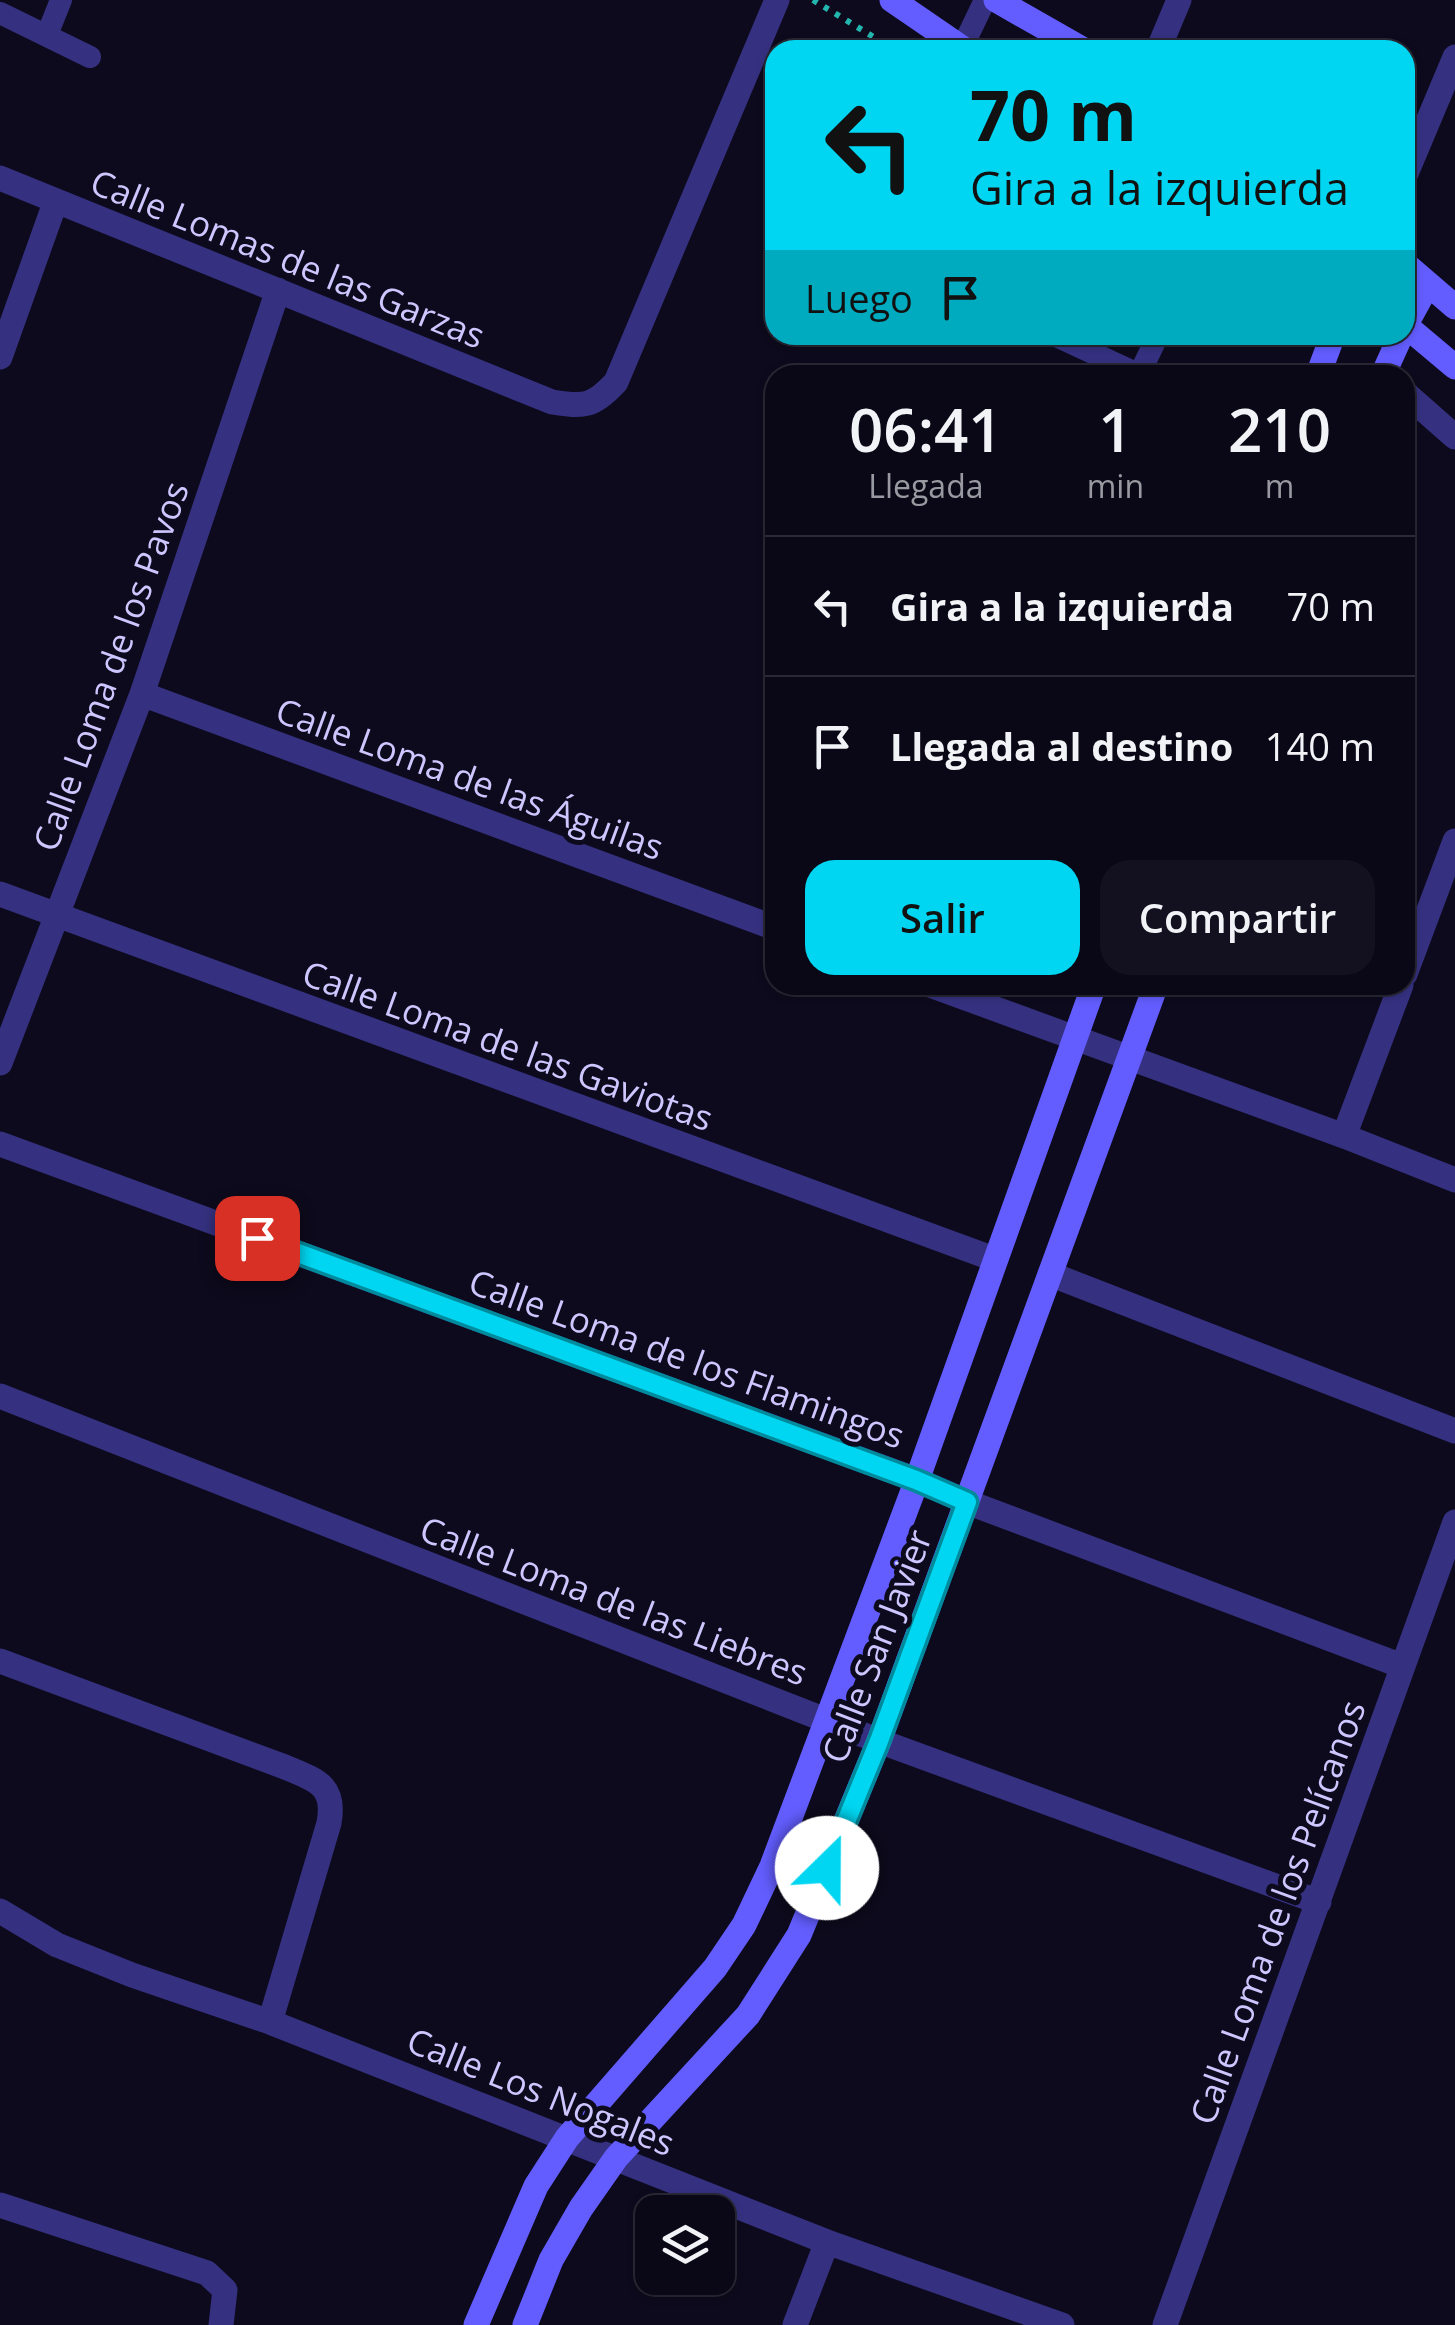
<!DOCTYPE html>
<html lang="es">
<meta charset="utf-8">
<style>
:root{--surface:#0a0816;--page:#13111f;--text:#f1f3f6;--muted:#999aa1;--line:#2a2935;--accent:#00d6f1}
body{margin:0;font-family:"Open Sans",sans-serif;background:var(--page);color:var(--text);height:100vh;display:flex;flex-direction:column;font-size:38px;white-space:nowrap}
*{box-sizing:border-box;margin:0}
p{font-size:32px;color:var(--muted)}
.icon{flex:none;width:55px;height:55px;fill:none;stroke:currentColor;stroke-width:2;stroke-linecap:round;stroke-linejoin:round}
.map{position:relative;flex:1;overflow:hidden}
.panel{position:absolute;left:765px;top:365px;width:650px;height:630px;display:flex;flex-direction:column;background:var(--surface);border-radius:30px;box-shadow:0 2px 8px #0004,0 0 0 2px var(--line)}
.panel>*{flex:none}
.guide{position:absolute;left:765px;top:40px;width:650px;height:305px;border-radius:30px;box-shadow:0 2px 8px #0004,0 0 0 2px var(--line);background:#00d6f1;color:#111;overflow:hidden}
.tools{position:absolute;left:635px;top:2195px;display:grid;gap:20px}
.tools a{display:grid;place-items:center;width:100px;height:100px;border-radius:20px;background:var(--surface);box-shadow:0 2px 8px #0004,0 0 0 2px var(--line);font-size:50px}
.pin{position:absolute;display:grid;place-items:center;width:85px;height:85px;color:#fff;margin:-42px;border-radius:20px;box-shadow:0 5px 15px #0006}
.me{position:absolute;width:110px;margin:-55px;rotate:23deg;stroke-linejoin:round;filter:drop-shadow(0 0 8px #0008)}
.turn{display:flex;align-items:center;gap:35px;height:210px;padding:0 40px;font-size:45px}
.turn .icon{width:130px;height:130px;stroke-width:2.5}
.turn b{display:block;font-size:70px;line-height:85px}
.then{display:flex;align-items:center;height:95px;padding:0 40px;background:#0003;gap:20px;font-size:38px}
.eta{display:flex;justify-content:space-evenly;align-items:center;height:170px;text-align:center}
.eta b{font-size:60px;font-weight:600;line-height:70px}
.action{display:flex;gap:20px;margin-top:auto;padding:20px 40px}
.action a{flex:1;height:115px;border-radius:30px;background:var(--accent);color:#111;font-size:40px;font-weight:600;line-height:115px;text-align:center}
.action a+a{background:var(--page);color:var(--text)}
ul{padding:0;list-style:none}
li{display:flex;align-items:center;gap:30px;height:140px;padding:0 40px;border-top:2px solid var(--line)}
li div{flex:1}
li b{display:block;font-size:38px}
li em{font-style:normal}
.map>svg:first-child{display:block}
.lines{fill:none;stroke-linecap:round;stroke-linejoin:round}
.path{stroke:#23b6af;stroke-width:6;stroke-dasharray:5 8;stroke-linecap:butt}
.lane{stroke:#353180;stroke-width:22}
.street{stroke:#353180;stroke-width:25}
.secondary{stroke:#635dff;stroke-width:25}
.route-casing{stroke:#008b9d;stroke-width:25}
.route{stroke:#00d6f1;stroke-width:18}
.labels{text-anchor:middle;dominant-baseline:central;stroke-width:10;stroke-linejoin:round;paint-order:stroke}
.street-label{font-size:35px;fill:#cdc6ff;stroke:#0d0a1d}
</style>
<div class="map">
<svg width="1455" height="2325" viewBox="0 0 1455 2325">
<rect width="100%" height="100%" fill="#0d0a1d"/>
<g class="lines">
<path class="path" d="M 813,0 L 895,50"/>
<path class="lane" d="M 0,13 L 90,57
M 47,35 L 61,0
M 961,50 L 985,0
M 1054,335 L 1140,375
M 1139,375 L 1158,335"/>
<path class="street" d="M 1158,50 L 1179,0
M 1405,176 L 1455,57
M 0,178 L 552,402 C 584,407 593,407 616,382 L 777,0
M 0,357 L 55,203
M 1405,393 L 1455,437
M 142,694 L 775,928
M 0,894 L 994,1259
M 1405,974 L 1455,841
M 930,985 L 1344,1136 L 1455,1180
M 0,1063 L 142,694 L 278,290
M 1344,1136 L 1401,985
M 0,1144 L 917,1480 L 967,1502 L 1402,1666
M 1050,1274 L 1455,1431
M 0,1396 L 879,1741 L 1319,1902
M 0,1661 L 285,1767 C 316,1780 336,1785 329,1823 L 270,2022
M 0,1911 L 57,1945 L 132,1975 L 270,2022 L 827,2242 L 1062,2325
M 0,2205 L 207,2273 L 225,2290 L 221,2325
M 795,2325 L 827,2242
M 1165,2325 L 1455,1522"/>
<path class="secondary" d="M 892,0 L 965,50
M 996,0 L 1084,50
M 1405,264 L 1455,307
M 1405,325 L 1455,367
M 1405,326 L 1428,284
M 1318,375 L 1333,335
M 1383,375 L 1401,335
M 476,2325 L 536,2186 L 567,2138 L 715,1968 L 744,1925 L 772,1866 L 917,1480 L 1094,985
M 525,2325 L 551,2260 L 581,2208 L 616,2158 L 748,2015 L 799,1935 L 879,1741 L 1156,985"/>
</g>
<g class="lines">
<defs>
<path id="route" d="M 257,1238 L 916,1480 L 967,1502 L 879,1741 L 827,1868"/>
</defs>
<use href="#route" class="route-casing"/>
<use href="#route" class="route"/>
</g>
<g class="labels">
<g class="street-label">
<text transform="translate(288 258) rotate(22)">Calle Lomas de las Garzas</text>
<text transform="translate(110 666) rotate(-70)">Calle Loma de los Pavos</text>
<text transform="translate(470 778) rotate(20)">Calle Loma de las Águilas</text>
<text transform="translate(508 1045) rotate(20)">Calle Loma de las Gaviotas</text>
<text transform="translate(687 1358) rotate(20)">Calle Loma de los Flamingos</text>
<text transform="translate(614 1600) rotate(21)">Calle Loma de las Liebres</text>
<text transform="translate(876 1646) rotate(-69)">Calle San Javier</text>
<text transform="translate(1277 1912) rotate(-70)">Calle Loma de los Pelícanos</text>
<text transform="translate(541 2091) rotate(22)">Calle Los Nogales</text>
</g>
</g>
</svg>
<div class="tools">
<a><svg class="icon" aria-label="layers" viewBox="0 0 24 24"><path d="M12 4l9 5-9 5-9-5zM3 14l9 5 9-5"/></svg></a>
</div>
<div class="pin" style="left:257px;top:1238px;background:#d93025"><svg class="icon" aria-label="arrive" viewBox="0 0 24 24"><path d="M6 21V4h12l-3 4 3 4H6"/></svg></div>
<svg class="me" style="left:827px;top:1868px" viewBox="-20 -20 40 40"><circle r="19" fill="#fff"/><path d="M0-13L10 11 0 6-10 11z" fill="#00d6f1"/></svg>
<div class="guide">
<div class="turn"><svg class="icon" aria-label="left" viewBox="0 0 24 24"><path d="M17 20v-9H6M10 6l-5 5 5 5"/></svg><div><b>70 m</b>Gira a la izquierda</div></div>
<div class="then">Luego<svg class="icon" aria-label="arrive" viewBox="0 0 24 24"><path d="M6 21V4h12l-3 4 3 4H6"/></svg></div>
</div>
<section class="panel">
<div class="eta">
<div><b>06:41</b><p>Llegada</p></div>
<div><b>1</b><p>min</p></div>
<div><b>210</b><p>m</p></div>
</div>
<ul>
<li><svg class="icon" aria-label="left" viewBox="0 0 24 24"><path d="M17 20v-9H6M10 6l-5 5 5 5"/></svg><div><b>Gira a la izquierda</b></div><em>70 m</em></li>
<li><svg class="icon" aria-label="arrive" viewBox="0 0 24 24"><path d="M6 21V4h12l-3 4 3 4H6"/></svg><div><b>Llegada al destino</b></div><em>140 m</em></li>
</ul>
<div class="action"><a>Salir</a><a>Compartir</a></div>
</section>
</div>
